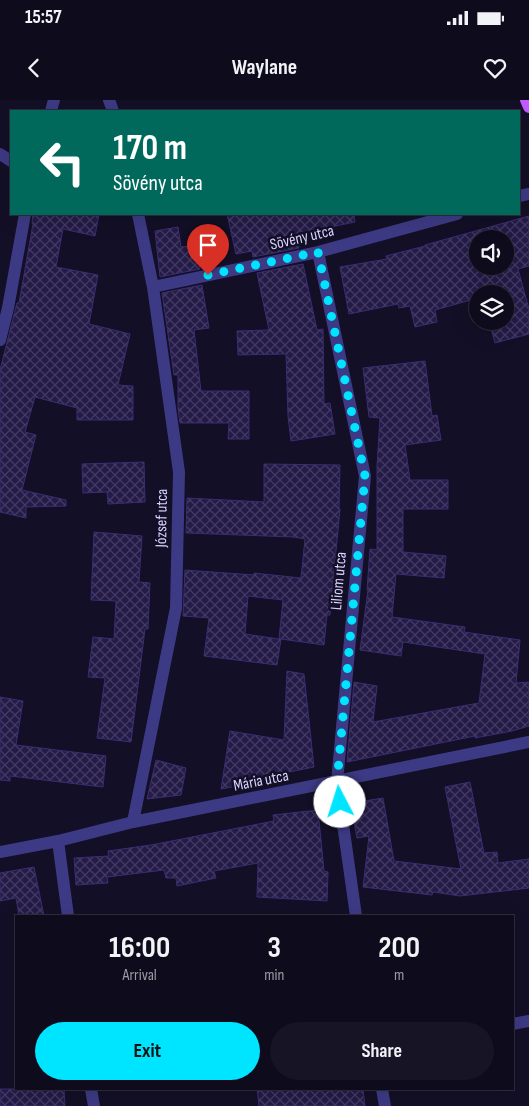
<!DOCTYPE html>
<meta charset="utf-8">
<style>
:root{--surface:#0e0b1c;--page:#171425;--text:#f1f3f6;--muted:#9b9ba3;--line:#2e2b3b;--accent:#00e5ff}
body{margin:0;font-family:"Sofia Sans Condensed",sans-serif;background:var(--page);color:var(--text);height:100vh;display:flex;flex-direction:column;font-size:19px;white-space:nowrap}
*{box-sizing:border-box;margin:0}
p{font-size:16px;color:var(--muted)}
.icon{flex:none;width:28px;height:28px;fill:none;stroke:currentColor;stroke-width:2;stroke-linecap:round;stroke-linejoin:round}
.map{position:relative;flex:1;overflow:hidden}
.drawer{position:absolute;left:15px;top:815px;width:499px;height:175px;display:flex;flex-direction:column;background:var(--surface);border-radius:0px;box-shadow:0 5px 20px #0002,0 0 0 1px var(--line)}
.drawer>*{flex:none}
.guide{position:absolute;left:10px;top:10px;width:510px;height:105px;border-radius:0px;box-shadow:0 5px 20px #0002,0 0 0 1px var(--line);background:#00695c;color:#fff;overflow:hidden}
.controls{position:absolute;left:469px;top:130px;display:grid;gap:10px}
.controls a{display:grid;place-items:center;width:45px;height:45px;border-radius:50%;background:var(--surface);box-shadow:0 5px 20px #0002,0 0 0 1px var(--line);font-size:25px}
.pin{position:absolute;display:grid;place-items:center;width:42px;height:42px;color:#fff;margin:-51px -21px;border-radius:50% 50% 50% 0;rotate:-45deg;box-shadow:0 0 5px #0007}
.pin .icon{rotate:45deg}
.me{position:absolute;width:55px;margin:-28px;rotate:355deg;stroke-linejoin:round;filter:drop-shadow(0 0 4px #0008)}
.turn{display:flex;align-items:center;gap:18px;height:105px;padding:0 20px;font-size:22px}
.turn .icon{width:65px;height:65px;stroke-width:2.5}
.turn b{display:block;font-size:35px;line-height:42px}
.eta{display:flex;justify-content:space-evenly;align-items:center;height:85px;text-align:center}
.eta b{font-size:30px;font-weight:700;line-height:35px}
.cta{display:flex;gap:10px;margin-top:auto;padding:10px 20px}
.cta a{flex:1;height:58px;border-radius:30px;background:var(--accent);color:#111;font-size:20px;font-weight:700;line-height:58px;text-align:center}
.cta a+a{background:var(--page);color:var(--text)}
.status{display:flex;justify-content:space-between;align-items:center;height:35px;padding:0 25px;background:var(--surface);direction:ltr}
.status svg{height:14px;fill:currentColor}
header{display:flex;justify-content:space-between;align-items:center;height:65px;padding:0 20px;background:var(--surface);font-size:22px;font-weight:700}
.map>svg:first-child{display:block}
.building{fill:url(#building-cross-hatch);stroke:#3b2d73;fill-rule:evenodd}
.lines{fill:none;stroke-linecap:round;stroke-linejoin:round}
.street{stroke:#3d3a85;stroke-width:12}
.primary{stroke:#c25bff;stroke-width:12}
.route{stroke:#00e5ff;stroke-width:9;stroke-dasharray:0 16.2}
.labels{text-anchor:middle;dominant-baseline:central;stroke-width:5;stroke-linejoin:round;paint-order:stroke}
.street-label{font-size:16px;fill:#d9d4ff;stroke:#130f26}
</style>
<div class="status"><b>15:57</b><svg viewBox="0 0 49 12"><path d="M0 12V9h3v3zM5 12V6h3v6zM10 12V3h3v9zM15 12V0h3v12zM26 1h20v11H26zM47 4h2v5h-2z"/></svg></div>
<header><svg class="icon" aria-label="back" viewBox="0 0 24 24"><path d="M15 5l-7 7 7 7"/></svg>Waylane<svg class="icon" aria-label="heart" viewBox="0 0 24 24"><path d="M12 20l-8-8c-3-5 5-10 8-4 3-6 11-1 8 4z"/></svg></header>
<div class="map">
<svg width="529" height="1006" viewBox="0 0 529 1006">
<defs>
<pattern id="building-cross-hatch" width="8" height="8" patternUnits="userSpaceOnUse" patternTransform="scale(1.25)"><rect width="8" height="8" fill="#241b47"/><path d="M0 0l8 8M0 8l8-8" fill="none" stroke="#433b63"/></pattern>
</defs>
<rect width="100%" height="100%" fill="#130f26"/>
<path class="building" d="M 33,114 L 99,114 L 95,136 L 63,129 L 56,167 L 98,175 L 89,224 L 130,234 L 118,285 L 133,286 L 133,320 L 77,320 L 77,308 L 35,297 L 25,332 L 36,335 L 22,390 L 66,400 L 66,406 L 26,407 L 26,418 L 0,412 L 0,270 L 17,203 L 19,203 L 33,124 L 32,123 Z
M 227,114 L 354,114 L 355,122 L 321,129 L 322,135 L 298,140 L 299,148 L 253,157 L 252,151 L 236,154 Z
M 529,116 L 529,166 L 518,169 L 529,209 L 529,234 L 495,243 L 489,221 L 505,221 L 505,194 L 478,194 L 478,198 L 435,210 L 437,222 L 415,227 L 410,206 L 399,208 L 398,204 L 349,214 L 340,167 L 387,159 L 386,156 L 425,146 L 425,145 ZM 478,139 L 505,139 L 505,166 L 478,166 Z
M 178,127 L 181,147 L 196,145 L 200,169 L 160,177 L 155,131 Z
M 303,164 L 317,230 L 323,229 L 324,304 L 330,303 L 335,334 L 291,341 L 288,316 L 286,254 L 238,255 L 237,231 L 269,230 L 257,173 Z
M 202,185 L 209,228 L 194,230 L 201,291 L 249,291 L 249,339 L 228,339 L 229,323 L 180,323 L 178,308 L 178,275 L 174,275 L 162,193 Z
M 425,261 L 432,316 L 437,315 L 441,340 L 405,345 L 410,380 L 448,380 L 448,409 L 403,409 L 403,452 L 446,456 L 444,478 L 396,474 L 392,517 L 465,527 L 464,532 L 520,540 L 516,583 L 529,582 L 529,626 L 512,631 L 475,638 L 475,636 L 347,662 L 354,582 L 377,586 L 373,622 L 479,603 L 485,554 L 403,542 L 401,556 L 360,550 L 368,490 L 367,490 L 370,449 L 377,450 L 377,366 L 380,318 L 369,317 L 363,268 Z
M 144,362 L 145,402 L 108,404 L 107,392 L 83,393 L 82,364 Z
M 264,364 L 340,365 L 339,409 L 340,409 L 330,515 L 327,515 L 324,545 L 281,539 L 277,565 L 204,556 L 209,518 L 183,516 L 185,470 L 254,475 L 254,473 L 301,478 L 305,439 L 293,437 L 186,433 L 187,398 L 264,402 ZM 248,496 L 283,500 L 279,539 L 245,534 Z
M 94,432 L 142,436 L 139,482 L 150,483 L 148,529 L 145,529 L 131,642 L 97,638 L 105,578 L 88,577 L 93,537 L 114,539 L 116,501 L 91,500 Z
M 287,571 L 304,574 L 314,667 L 254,679 L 253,683 L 221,689 L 230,631 L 284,640 Z
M 0,597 L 23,601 L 16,645 L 106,656 L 103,687 L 10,676 L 10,681 L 0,680 Z
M 156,660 L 186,668 L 181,695 L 147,699 Z
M 470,682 L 484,753 L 497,752 L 498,763 L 529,759 L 529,788 L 460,796 L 433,792 L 432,795 L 363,787 L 369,736 L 357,738 L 351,703 L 383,698 L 394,761 L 461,769 L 445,687 Z
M 318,710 L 324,771 L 328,772 L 327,801 L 257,797 L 258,763 L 214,771 L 216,778 L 177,786 L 176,778 L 166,778 L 164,770 L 107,777 L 108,783 L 76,785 L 74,758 L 109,756 L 108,751 L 151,745 L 274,721 L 273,715 Z
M 34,767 L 44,816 L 19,816 L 16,798 L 0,801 L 0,773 Z
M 0,989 L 64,989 L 65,1006 L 0,1006 Z
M 257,989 L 363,989 L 365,1006 L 259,1006 Z"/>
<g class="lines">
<path class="street" d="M 109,0 L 113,11
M 51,11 L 54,0
M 0,54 L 11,61
M 519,96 L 529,94
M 318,152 L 365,376 L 337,682 L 356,816
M 153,187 L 318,152 L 457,114
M 0,240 L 8,208 L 25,114
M 133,722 L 176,508 L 179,372 L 153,187 L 138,114
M 58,741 L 68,816
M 0,752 L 58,741 L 133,722 L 529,642
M 512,924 L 529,921
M 91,989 L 94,1006
M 382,989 L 385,1006"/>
<path class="primary" d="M 526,0 L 529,7"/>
</g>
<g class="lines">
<path class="route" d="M 208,175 L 318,152 L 365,376 L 337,682 L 340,702"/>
</g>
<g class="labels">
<g class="street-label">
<text transform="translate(302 138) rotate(-13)">Sövény utca</text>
<text transform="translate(162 418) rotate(-89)">József utca</text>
<text transform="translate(339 481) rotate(-85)">Liliom utca</text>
<text transform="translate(261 681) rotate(-11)">Mária utca</text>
</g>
</g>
</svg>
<div class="controls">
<a><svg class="icon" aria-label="sound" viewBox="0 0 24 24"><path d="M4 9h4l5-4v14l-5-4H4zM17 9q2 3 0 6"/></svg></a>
<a><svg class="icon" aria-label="layers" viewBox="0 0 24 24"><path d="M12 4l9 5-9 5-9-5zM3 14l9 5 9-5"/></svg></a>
</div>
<div class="pin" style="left:208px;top:175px;background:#d93025"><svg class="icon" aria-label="arrive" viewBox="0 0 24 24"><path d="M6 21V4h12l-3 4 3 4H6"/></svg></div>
<svg class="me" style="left:340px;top:702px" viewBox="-20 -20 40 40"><circle r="19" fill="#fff"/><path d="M0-13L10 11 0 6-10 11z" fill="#00e5ff"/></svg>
<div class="guide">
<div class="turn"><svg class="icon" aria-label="left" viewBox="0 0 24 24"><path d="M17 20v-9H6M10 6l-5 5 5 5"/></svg><div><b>170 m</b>Sövény utca</div></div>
</div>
<section class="drawer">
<div class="eta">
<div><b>16:00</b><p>Arrival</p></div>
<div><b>3</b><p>min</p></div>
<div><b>200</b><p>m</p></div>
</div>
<div class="cta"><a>Exit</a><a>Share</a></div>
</section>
</div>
